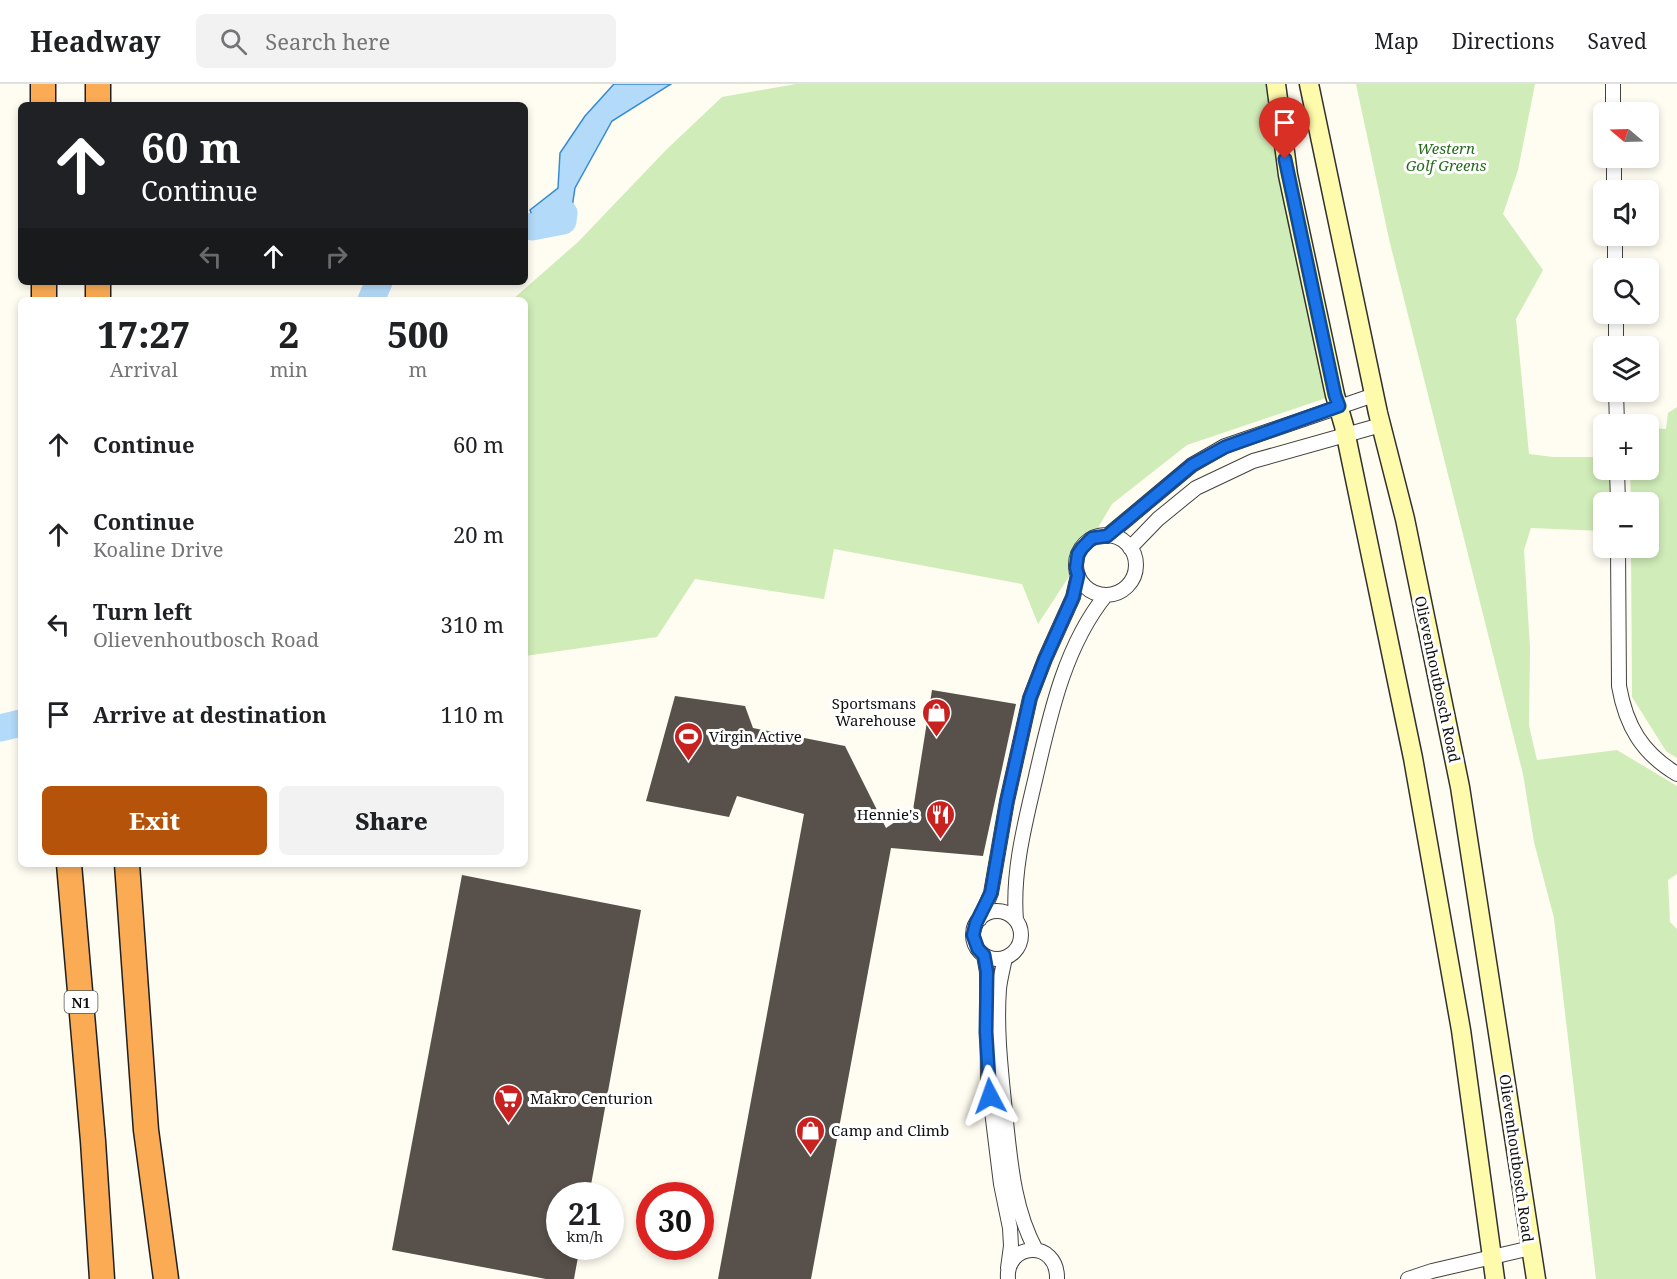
<!DOCTYPE html>
<meta charset="utf-8">
<style>
:root{--surface:#fff;--page:#f2f2f2;--text:#202124;--muted:#757577;--line:#e0e0e0;--accent:#b45309}
body{margin:0;font-family:"Noto Serif",serif;background:var(--page);color:var(--text);height:100vh;display:flex;flex-direction:column;font-size:22px;white-space:nowrap}
*{box-sizing:border-box;margin:0}
p{font-size:20px;color:var(--muted)}
.icon{flex:none;width:33px;height:33px;fill:none;stroke:currentColor;stroke-width:2;stroke-linecap:round;stroke-linejoin:round}
.map{position:relative;flex:1;overflow:hidden}
.details{position:absolute;left:18px;top:213px;width:510px;height:570px;display:flex;flex-direction:column;background:var(--surface);border-radius:9px;box-shadow:0 3px 9px #0003}
.details>*{flex:none}
.hud{position:absolute;left:18px;top:18px;width:510px;height:183px;border-radius:9px;box-shadow:0 3px 9px #0003;background:#202124;color:#fff;overflow:hidden}
.needle{width:39px;rotate:289deg}
.fabs{position:absolute;left:1593px;top:18px;display:grid;gap:12px}
.fabs a{display:grid;place-items:center;width:66px;height:66px;border-radius:9px;background:var(--surface);box-shadow:0 3px 9px #0003;font-size:30px}
.speed{position:absolute;left:546px;top:1098px;display:flex;gap:12px;font-size:30px;font-weight:700;text-align:center}
.speed>*{display:grid;place-content:center;width:78px;height:78px;border-radius:50%;background:var(--surface);box-shadow:0 3px 9px #0003;line-height:1}
.speed small{font-size:15px;font-weight:400}
.speed .limit{border:9px solid #d22;background:#fff;color:#111}
.pin{position:absolute;display:grid;place-items:center;width:51px;height:51px;color:#fff;margin:-62px -26px;border-radius:50% 50% 50% 0;rotate:-45deg;box-shadow:0 0 6px #0007}
.pin .icon{rotate:45deg}
.me{position:absolute;width:66px;margin:-33px;rotate:356deg;stroke-linejoin:round;filter:drop-shadow(0 0 4px #0008)}
.turn{display:flex;align-items:center;gap:21px;height:126px;padding:0 24px;font-size:27px}
.turn .icon{width:78px;height:78px;stroke-width:2.5}
.turn b{display:block;font-size:42px;line-height:51px}
.lanes{display:flex;align-items:center;height:57px;padding:0 24px;background:#0003;justify-content:center;gap:30px;direction:ltr}
.lanes .off{opacity:.35}
.eta{display:flex;justify-content:space-evenly;align-items:center;height:102px;text-align:center}
.eta b{font-size:36px;font-weight:800;line-height:42px}
.button{display:flex;gap:12px;margin-top:auto;padding:12px 24px}
.button a{flex:1;height:69px;border-radius:9px;background:var(--accent);color:#fff;font-size:24px;font-weight:800;line-height:69px;text-align:center}
.button a+a{background:var(--page);color:var(--text)}
ul{padding:0;list-style:none}
li{display:flex;align-items:center;gap:18px;height:90px;padding:0 24px}
li div{flex:1}
li b{display:block;font-size:22px}
li em{font-style:normal}
header{display:flex;align-items:center;gap:36px;box-sizing:border-box;height:84px;padding:0 30px;background:var(--surface);border-bottom:2px solid var(--line)}
header strong{font-size:28px}
nav{display:flex;gap:33px;margin-inline-start:auto;font-size:21px}
.search{width:420px;height:54px;background:var(--page);display:flex;align-items:center;gap:15px;box-sizing:border-box;padding:0 21px;border-radius:9px;color:var(--muted);font-size:22px}
.map>svg:first-child{display:block}
.green{fill:#d0ecb8}
.water{fill:#b3daf9;stroke:#368bd4;stroke-width:1.5}
.lines{fill:none;stroke-linecap:round;stroke-linejoin:round}
.river{stroke:#b3daf9;stroke-width:27}
.building{fill:#58514b}
.street-casing{stroke:#424242;stroke-width:16}
.secondary-casing{stroke:#313131;stroke-width:21}
.highway-casing{stroke:#202020;stroke-width:27}
.street{stroke:#fff;stroke-width:14}
.secondary{stroke:#fffbac;stroke-width:18}
.highway{stroke:#fbab53;stroke-width:24}
.route-casing{stroke:#114b97;stroke-width:15}
.route{stroke:#1a73e8;stroke-width:10}
.labels{text-anchor:middle;dominant-baseline:central;stroke-width:6;stroke-linejoin:round;paint-order:stroke}
.shield{fill:#fff;stroke:#575757;stroke-width:1.5}
.shield-label{font-size:14px;font-weight:bold;fill:#0f0f0f}
.park-label{font-size:15px;font-style:italic;fill:#266b1b;stroke:#fff}
.street-label{font-size:15px;fill:#0f0f0f;stroke:#fff}
.poi-label{font-size:15px;fill:#0f0f0f;stroke:#fff;text-anchor:start}
</style>
<header>
<strong>Headway</strong>
<div class="search"><svg class="icon" aria-label="search" viewBox="0 0 24 24"><circle cx="10" cy="10" r="6"/><path d="M15 15l6 6"/></svg>Search here</div>
<nav><a>Map</a><a>Directions</a><a>Saved</a></nav>
</header>
<div class="map">
<svg width="1677" height="1195" viewBox="0 0 1677 1195">
<rect width="100%" height="100%" fill="#fffdf1"/>
<path class="green" d="M 796,0 L 1276,0 L 1335,311 L 1187,361 L 1112,420 L 1070,491 L 1038,540 L 1022,500 L 834,465 L 824,515 L 695,495 L 657,553 L 525,572 L 525,216 L 512,216 L 578,158 L 667,65 L 722,13 Z
M 1356,0 L 1535,0 L 1518,86 L 1503,130 L 1543,186 L 1516,235 L 1529,370 L 1553,373 L 1603,373 L 1604,386 L 1616,386 L 1615,418 L 1604,418 L 1603,447 L 1531,444 L 1524,466 L 1530,564 L 1529,642 L 1537,676 L 1617,666 L 1677,702 L 1677,790 L 1668,796 L 1670,838 L 1677,845 L 1677,1195 L 1596,1195 L 1554,834 L 1534,758 L 1523,690 L 1389,155 Z
M 1677,323 L 1677,674 L 1666,667 L 1632,613 L 1631,464 L 1648,464 L 1648,418 L 1631,418 L 1630,386 L 1648,386 L 1649,344 L 1666,345 L 1668,329 Z"/>
<path class="water" d="M 614,0 L 671,0 L 612,37 L 575,104 L 569,143 L 538,148 L 530,126 L 558,104 L 560,69 L 585,32 Z"/>
<g class="lines">
<path class="river" d="M 525,142 L 532,143 L 563,137 L 564,129
M 371,216 L 379,198
M 0,644 L 21,639"/>
</g>
<path class="building" d="M 932,606 L 1016,620 L 983,772 L 891,764 L 811,1195 L 718,1195 L 804,730 L 737,712 L 729,733 L 646,717 L 675,612 L 745,622 L 753,644 L 845,662 L 886,744 L 913,726 Z
M 462,791 L 641,826 L 589,1112 L 560,1112 L 560,1162 L 580,1162 L 574,1195 L 546,1195 L 392,1166 Z"/>
<g class="lines">
<defs>
<path id="street" d="M 1613,0 L 1613,28
M 1614,74 L 1614,106
M 1615,152 L 1615,184
M 1616,230 L 1616,262
M 1616,308 L 1617,340
M 1617,386 L 1618,418
M1076 481a30 30 0 1 1 60 0a30 30 0 1 1-60 0Z
M 1107,452 L 1192,381 L 1225,362 L 1374,311
M 1130,464 L 1158,435 L 1196,404 L 1253,377 L 1381,341
M 1618,464 L 1619,602 C 1626,642 1642,669 1677,690
M973 851a24 24 0 1 1 48 0a24 24 0 1 1-48 0Z
M 980,835 L 991,809 L 1007,717 L 1030,614 L 1045,575 L 1073,513 L 1078,491
M 1016,836 C 1012,788 1025,739 1036,692 C 1050,631 1065,561 1106,511
M 984,871 L 987,888 L 988,995 L 1001,1100 L 1010,1144 L 1011,1162 L 1008,1184
M 1005,874 C 1003,884 1000,895 999,905 C 996,946 1001,987 1005,1028 C 1010,1074 1013,1124 1036,1166
M 1008,1195 C 1005,1158 1058,1155 1057,1195
M 1408,1195 L 1432,1187 L 1531,1164"/>
<path id="secondary" d="M 1276,0 L 1288,91 L 1335,311 L 1344,342 L 1413,674 L 1461,946 L 1495,1195
M 1309,0 L 1378,329 L 1405,435 L 1460,703 L 1536,1195"/>
<path id="highway" d="M 43,0 L 43,21
M 98,0 L 98,21
M 44,198 L 44,216
M 98,198 L 98,216
M 69,780 L 93,1057 L 102,1195
M 127,780 L 146,1046 L 166,1195"/>
</defs>
<use href="#street" class="street-casing"/>
<use href="#secondary" class="secondary-casing"/>
<use href="#highway" class="highway-casing"/>
<use href="#street" class="street"/>
<use href="#secondary" class="secondary"/>
<use href="#highway" class="highway"/>
</g>
<g class="lines">
<defs>
<path id="route" d="M 990,1012 L 986,948 L 987,888 L 984,871 L 978,865 L 973,851 L 976,839 L 991,809 L 1007,717 L 1030,614 L 1045,575 L 1073,513 L 1078,491 L 1076,484 L 1078,470 L 1082,464 L 1092,454 L 1107,452 L 1192,381 L 1225,363 L 1339,322 L 1335,311 L 1285,75"/>
</defs>
<use href="#route" class="route-casing"/>
<use href="#route" class="route"/>
</g>
<defs>
<symbol id="shop-pin" viewBox="-11 -11 22 30"><path d="M0 17L-7.5 6A9.5 9.5 0 1 1 7.5 6Z" fill="#c7221f" stroke="#fff"/><path d="M-5-2.5h2.3a2.7 3.5 0 0 1 5.4 0H5L5.5 6h-11ZM-1.5-2.5h3a1.5 2.3 0 0 0-3 0Z" fill="#fff"/></symbol>
<symbol id="stadium-pin" viewBox="-11 -11 22 30"><path d="M0 17L-7.5 6A9.5 9.5 0 1 1 7.5 6Z" fill="#c7221f" stroke="#fff"/><path d="M0-5a6.5 5 0 1 0 0 10a6.5 5 0 1 0 0-10ZM-3.5-1.8h7v3.6h-7Z" fill="#fff"/></symbol>
<symbol id="restaurant-pin" viewBox="-11 -11 22 30"><path d="M0 17L-7.5 6A9.5 9.5 0 1 1 7.5 6Z" fill="#c7221f" stroke="#fff"/><path d="M-5-6h1v4h1v-4h1v4h1v-4h1v5L-1.5 .5V6h-2V.5L-5-1ZM5-6V6H3V1.5H1.5Q1.5-4 5-6Z" fill="#fff"/></symbol>
<symbol id="supermarket-pin" viewBox="-11 -11 22 30"><path d="M0 17L-7.5 6A9.5 9.5 0 1 1 7.5 6Z" fill="#c7221f" stroke="#fff"/><path d="M-6-5.5h2.5l.6 2H6L4.5 2H-2.5L-4.4-4H-6ZM-1.5 3.2a1.3 1.3 0 1 0 .1 0ZM3 3.2a1.3 1.3 0 1 0 .1 0Z" fill="#fff"/></symbol>
</defs>
<g fill-rule="evenodd">
<use href="#shop-pin" x="920" y="612" width="33" height="45"/>
<use href="#stadium-pin" x="672" y="636" width="33" height="45"/>
<use href="#restaurant-pin" x="924" y="714" width="33" height="45"/>
<use href="#supermarket-pin" x="492" y="998" width="33" height="45"/>
<use href="#shop-pin" x="794" y="1030" width="33" height="45"/>
</g>
<g class="labels">
<rect class="shield" x="64.5" y="907" width="33" height="22" rx="4.5"/>
<g class="shield-label">
<text x="81" y="918">N1</text>
</g>
<g class="park-label">
<text x="1446" y="64">Western<tspan x="1446" dy="17">Golf Greens</tspan></text>
</g>
<g class="street-label">
<text transform="translate(1438 595) rotate(78)">Olievenhoutbosch Road</text>
<text transform="translate(1517 1074) rotate(82)">Olievenhoutbosch Road</text>
</g>
<g class="poi-label">
<text x="916" y="619" text-anchor="end">Sportsmans<tspan x="916" dy="17">Warehouse</tspan></text>
<text x="709" y="652">Virgin Active</text>
<text x="919" y="730" text-anchor="end">Hennie's</text>
<text x="530" y="1014">Makro Centurion</text>
<text x="831" y="1046">Camp and Climb</text>
</g>
</g>
</svg>
<div class="fabs">
<a><svg class="needle" viewBox="-14 -14 28 28"><path d="M0-13l5 13h-10z" fill="#e53935"/><path d="M0 13l5-13h-10z" fill="#757577"/></svg></a>
<a><svg class="icon" aria-label="sound" viewBox="0 0 24 24"><path d="M4 9h4l5-4v14l-5-4H4zM17 9q2 3 0 6"/></svg></a>
<a><svg class="icon" aria-label="search" viewBox="0 0 24 24"><circle cx="10" cy="10" r="6"/><path d="M15 15l6 6"/></svg></a>
<a><svg class="icon" aria-label="layers" viewBox="0 0 24 24"><path d="M12 4l9 5-9 5-9-5zM3 14l9 5 9-5"/></svg></a>
<a>+</a>
<a>−</a>
</div>
<div class="speed"><div>21<small>km/h</small></div><div class="limit">30</div></div>
<div class="pin" style="left:1285px;top:75px;background:#d93025"><svg class="icon" aria-label="arrive" viewBox="0 0 24 24"><path d="M6 21V4h12l-3 4 3 4H6"/></svg></div>
<svg class="me" style="left:990px;top:1012px" viewBox="-20 -20 40 40"><path d="M0-17L14 15 0 8-14 15z" fill="#1a73e8" stroke="#fff" stroke-width="4"/></svg>
<div class="hud">
<div class="turn"><svg class="icon" aria-label="ahead" viewBox="0 0 24 24"><path d="M12 20V5M6 11l6-6 6 6"/></svg><div><b>60 m</b>Continue</div></div>
<div class="lanes"><svg class="icon off" aria-label="left" viewBox="0 0 24 24"><path d="M17 20v-9H6M10 6l-5 5 5 5"/></svg><svg class="icon" aria-label="ahead" viewBox="0 0 24 24"><path d="M12 20V5M6 11l6-6 6 6"/></svg><svg class="icon off" aria-label="right" viewBox="0 0 24 24"><path d="M7 20v-9h11M14 6l5 5-5 5"/></svg></div>
</div>
<section class="details">
<div class="eta">
<div><b>17:27</b><p>Arrival</p></div>
<div><b>2</b><p>min</p></div>
<div><b>500</b><p>m</p></div>
</div>
<ul>
<li><svg class="icon" aria-label="ahead" viewBox="0 0 24 24"><path d="M12 20V5M6 11l6-6 6 6"/></svg><div><b>Continue</b></div><em>60 m</em></li>
<li><svg class="icon" aria-label="ahead" viewBox="0 0 24 24"><path d="M12 20V5M6 11l6-6 6 6"/></svg><div><b>Continue</b><p>Koaline Drive</p></div><em>20 m</em></li>
<li><svg class="icon" aria-label="left" viewBox="0 0 24 24"><path d="M17 20v-9H6M10 6l-5 5 5 5"/></svg><div><b>Turn left</b><p>Olievenhoutbosch Road</p></div><em>310 m</em></li>
<li><svg class="icon" aria-label="arrive" viewBox="0 0 24 24"><path d="M6 21V4h12l-3 4 3 4H6"/></svg><div><b>Arrive at destination</b></div><em>110 m</em></li>
</ul>
<div class="button"><a>Exit</a><a>Share</a></div>
</section>
</div>
